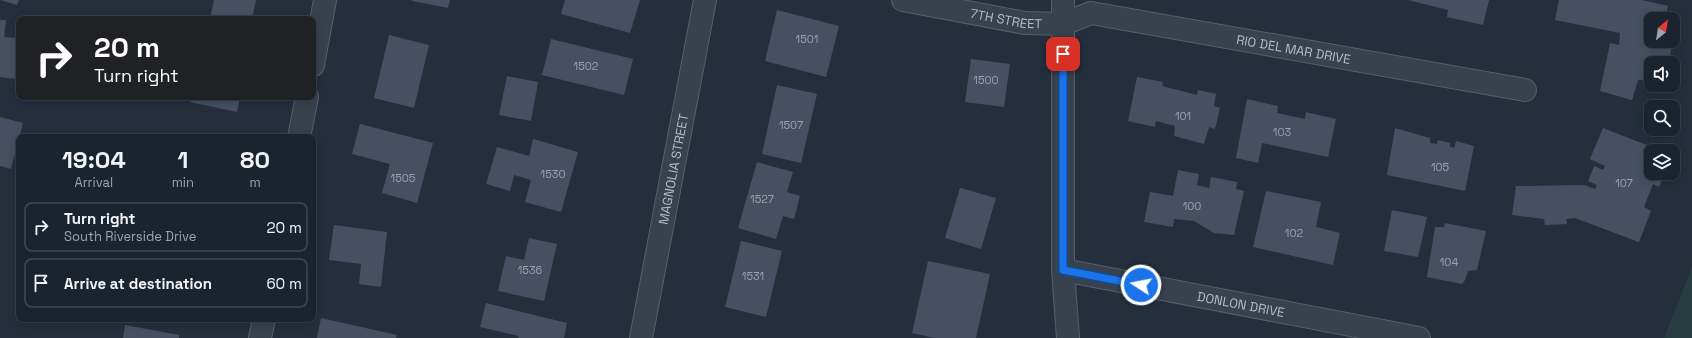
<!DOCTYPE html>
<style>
:root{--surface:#1b232e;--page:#282f3a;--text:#f1f3f6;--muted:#a0a4aa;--line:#39404a}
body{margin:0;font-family:"Space Grotesk",sans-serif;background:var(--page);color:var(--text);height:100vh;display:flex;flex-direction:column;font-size:15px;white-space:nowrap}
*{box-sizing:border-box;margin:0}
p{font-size:13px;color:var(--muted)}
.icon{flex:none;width:22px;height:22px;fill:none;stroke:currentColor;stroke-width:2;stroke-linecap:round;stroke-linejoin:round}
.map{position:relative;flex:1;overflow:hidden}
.side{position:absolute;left:16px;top:134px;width:300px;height:188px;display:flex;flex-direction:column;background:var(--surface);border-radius:8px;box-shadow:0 2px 10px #0003,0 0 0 1px var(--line)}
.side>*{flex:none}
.hud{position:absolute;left:16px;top:16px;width:300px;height:84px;border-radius:8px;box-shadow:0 2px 10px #0003,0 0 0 1px var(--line);background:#202124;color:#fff;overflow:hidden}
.needle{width:26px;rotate:30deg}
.buttons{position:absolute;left:1644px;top:12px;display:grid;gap:8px}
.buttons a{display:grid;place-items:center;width:36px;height:36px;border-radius:8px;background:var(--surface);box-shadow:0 2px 10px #0003,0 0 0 1px var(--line);font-size:20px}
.pin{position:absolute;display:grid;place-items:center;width:34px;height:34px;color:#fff;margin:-17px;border-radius:8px;box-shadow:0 2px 6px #0006}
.me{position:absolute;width:44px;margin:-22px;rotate:281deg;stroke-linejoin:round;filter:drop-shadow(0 0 3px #0008)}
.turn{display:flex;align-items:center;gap:14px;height:84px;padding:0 12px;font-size:18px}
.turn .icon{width:52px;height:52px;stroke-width:2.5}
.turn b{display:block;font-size:28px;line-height:34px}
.eta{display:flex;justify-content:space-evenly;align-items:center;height:68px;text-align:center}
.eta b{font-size:24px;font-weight:600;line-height:28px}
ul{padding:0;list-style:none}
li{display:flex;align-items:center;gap:12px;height:50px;margin:0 8px 6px;padding:0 4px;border:2px solid var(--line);border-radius:8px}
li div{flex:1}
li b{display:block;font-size:15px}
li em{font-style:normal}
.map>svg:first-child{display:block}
.green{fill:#263c3f}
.building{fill:#455162}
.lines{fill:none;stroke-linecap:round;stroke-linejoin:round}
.minor-casing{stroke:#565f6c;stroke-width:24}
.tertiary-casing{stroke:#565f6c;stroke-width:24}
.minor{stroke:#38414e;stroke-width:22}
.tertiary{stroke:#38414e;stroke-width:22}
.route-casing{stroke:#114b97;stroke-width:10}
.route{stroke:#1a73e8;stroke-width:7}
.labels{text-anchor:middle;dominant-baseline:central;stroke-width:3;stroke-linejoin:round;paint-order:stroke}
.number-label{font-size:11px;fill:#98a1af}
.street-label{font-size:13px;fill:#b4bcc9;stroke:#1d2633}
</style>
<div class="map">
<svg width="1692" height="338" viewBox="0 0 1692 338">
<rect width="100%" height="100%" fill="#242f3e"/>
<path class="green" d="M 1692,267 L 1692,338 L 1664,338 Z"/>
<path class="building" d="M 0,0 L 19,0 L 17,5 Z
M 214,0 L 256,0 L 252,19 L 210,19 Z
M 412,0 L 450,0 L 448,8 L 412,1 Z
M 565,0 L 640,0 L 630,33 L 561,14 Z
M 1408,0 L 1489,0 L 1483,25 L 1447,17 L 1448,10 Z
M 1559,0 L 1642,0 L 1668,6 L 1665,19 L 1651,19 L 1651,41 L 1673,41 L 1669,61 L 1652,57 L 1647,80 L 1638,80 L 1632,100 L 1600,91 L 1610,43 L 1619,45 L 1620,33 L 1555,20 Z
M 777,10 L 839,26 L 826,77 L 765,61 Z
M 0,20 L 6,20 L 4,37 L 19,38 L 16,79 L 0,77 Z
M 389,35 L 429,45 L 414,108 L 374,98 Z
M 551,39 L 633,59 L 624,95 L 542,75 Z
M 971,59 L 1010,64 L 1004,107 L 965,102 Z
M 507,76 L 538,82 L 531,121 L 499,115 Z
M 1137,77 L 1163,82 L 1162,86 L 1197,95 L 1198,90 L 1216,94 L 1214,106 L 1220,108 L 1215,129 L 1209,127 L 1204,144 L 1174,136 L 1175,126 L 1156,121 L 1155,127 L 1128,121 Z
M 777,85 L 817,94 L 801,163 L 762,154 Z
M 191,97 L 240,97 L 237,112 L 190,102 Z
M 1247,99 L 1278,106 L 1277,113 L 1305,119 L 1306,112 L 1336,119 L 1328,157 L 1262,143 L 1258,163 L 1236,158 Z
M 0,117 L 23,123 L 11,169 L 0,166 Z
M 360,124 L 433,143 L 417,203 L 382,193 L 390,164 L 352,154 Z
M 1395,128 L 1430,138 L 1430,143 L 1437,144 L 1438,140 L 1450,143 L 1450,147 L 1454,148 L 1456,141 L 1474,146 L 1465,191 L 1387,175 Z
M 1603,128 L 1662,151 L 1651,151 L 1651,173 L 1665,173 L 1659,187 L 1653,184 L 1644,207 L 1651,211 L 1639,242 L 1575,218 L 1566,219 L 1567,224 L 1545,225 L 1544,219 L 1512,215 L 1516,186 L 1584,185 L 1595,189 L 1597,185 L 1588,181 L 1594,166 L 1603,170 L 1605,166 L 1590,159 Z
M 533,139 L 578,152 L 561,212 L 525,202 L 531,180 L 514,175 L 510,191 L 486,184 L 497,147 L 529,156 Z
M 757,162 L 793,172 L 787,192 L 800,196 L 794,219 L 783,216 L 776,239 L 738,228 Z
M 1178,170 L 1199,174 L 1197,185 L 1209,188 L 1211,177 L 1237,182 L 1236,189 L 1244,191 L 1234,235 L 1214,233 L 1194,221 L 1174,219 L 1173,227 L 1144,222 L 1150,192 L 1173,196 Z
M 960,188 L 996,198 L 981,249 L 945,238 Z
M 1266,191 L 1321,202 L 1316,227 L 1340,233 L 1333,265 L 1253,247 Z
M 1392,210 L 1427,217 L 1418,257 L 1384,251 Z
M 1445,223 L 1486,231 L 1477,270 L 1468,271 L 1465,280 L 1462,284 L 1427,277 L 1435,227 L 1444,227 Z
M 334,225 L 387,232 L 381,287 L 359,284 L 361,264 L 329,260 Z
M 529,238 L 557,244 L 544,301 L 498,291 L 506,256 L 524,260 Z
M 741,241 L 782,251 L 766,317 L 725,307 Z
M 928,261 L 990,274 L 976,338 L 934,338 L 912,333 Z
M 486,303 L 567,323 L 564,338 L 518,338 L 519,336 L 480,327 Z
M 321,318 L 397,335 L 396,338 L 317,338 Z
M 125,325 L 179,335 L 179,338 L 123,338 Z"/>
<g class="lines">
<defs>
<g id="minor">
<path id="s1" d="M 903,0 L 1025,23 L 1063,24 L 1091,13 L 1525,90"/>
<path d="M 313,65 L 325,0"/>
<path d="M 299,137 L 307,97"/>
<path id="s2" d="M 1063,270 L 1419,338"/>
<path d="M 260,338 L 264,319"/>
</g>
<g id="tertiary">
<path d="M 1063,0 L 1063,270 L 1068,338"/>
<path id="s3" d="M 641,338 L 705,0"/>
</g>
</defs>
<use href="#minor" class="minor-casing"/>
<use href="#tertiary" class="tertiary-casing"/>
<use href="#minor" class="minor"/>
<use href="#tertiary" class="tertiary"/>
</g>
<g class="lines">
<defs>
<path id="route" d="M 1063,54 L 1063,270 L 1141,285"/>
</defs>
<use href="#route" class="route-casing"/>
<use href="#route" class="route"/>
</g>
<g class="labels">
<g class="number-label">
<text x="807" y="39">1501</text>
<text x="586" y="66">1502</text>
<text x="986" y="80">1500</text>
<text x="1183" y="116">101</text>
<text x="791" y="125">1507</text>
<text x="1282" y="132">103</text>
<text x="1440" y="167">105</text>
<text x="553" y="174">1530</text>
<text x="403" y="178">1505</text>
<text x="1624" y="183">107</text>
<text x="762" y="199">1527</text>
<text x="1192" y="206">100</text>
<text x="1294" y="233">102</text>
<text x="1449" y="262">104</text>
<text x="530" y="270">1536</text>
<text x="753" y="276">1531</text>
</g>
<g class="street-label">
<text stroke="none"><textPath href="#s1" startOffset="105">7TH STREET</textPath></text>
<text stroke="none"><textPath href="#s1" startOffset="398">RIO DEL MAR DRIVE</textPath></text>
<text stroke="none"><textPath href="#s3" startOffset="172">MAGNOLIA STREET</textPath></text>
<text stroke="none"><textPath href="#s2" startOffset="181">DONLON DRIVE</textPath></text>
</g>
</g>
</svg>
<div class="buttons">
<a><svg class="needle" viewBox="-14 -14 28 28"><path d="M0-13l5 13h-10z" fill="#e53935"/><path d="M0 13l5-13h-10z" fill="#a0a4aa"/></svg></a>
<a><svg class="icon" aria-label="sound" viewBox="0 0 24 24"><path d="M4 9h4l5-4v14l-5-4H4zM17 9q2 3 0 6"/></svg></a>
<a><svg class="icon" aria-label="search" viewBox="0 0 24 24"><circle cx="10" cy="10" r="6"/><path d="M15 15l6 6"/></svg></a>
<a><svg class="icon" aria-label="layers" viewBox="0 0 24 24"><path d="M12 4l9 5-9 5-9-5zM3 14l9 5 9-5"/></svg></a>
</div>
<div class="pin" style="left:1063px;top:54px;background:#d93025"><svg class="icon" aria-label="arrive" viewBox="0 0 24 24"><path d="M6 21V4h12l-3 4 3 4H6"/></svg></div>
<svg class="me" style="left:1141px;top:285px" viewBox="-20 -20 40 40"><circle r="17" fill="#1a73e8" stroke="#fff" stroke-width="3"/><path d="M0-11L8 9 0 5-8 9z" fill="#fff"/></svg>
<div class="hud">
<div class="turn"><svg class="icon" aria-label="right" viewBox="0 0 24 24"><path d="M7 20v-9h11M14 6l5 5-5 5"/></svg><div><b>20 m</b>Turn right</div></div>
</div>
<section class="side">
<div class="eta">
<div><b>19:04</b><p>Arrival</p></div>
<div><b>1</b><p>min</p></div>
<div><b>80</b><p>m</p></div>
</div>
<ul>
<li><svg class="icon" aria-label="right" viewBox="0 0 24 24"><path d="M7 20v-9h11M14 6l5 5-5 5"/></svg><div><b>Turn right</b><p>South Riverside Drive</p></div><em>20 m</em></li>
<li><svg class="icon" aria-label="arrive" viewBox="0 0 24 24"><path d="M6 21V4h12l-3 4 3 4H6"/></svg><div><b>Arrive at destination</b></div><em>60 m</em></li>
</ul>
</section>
</div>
